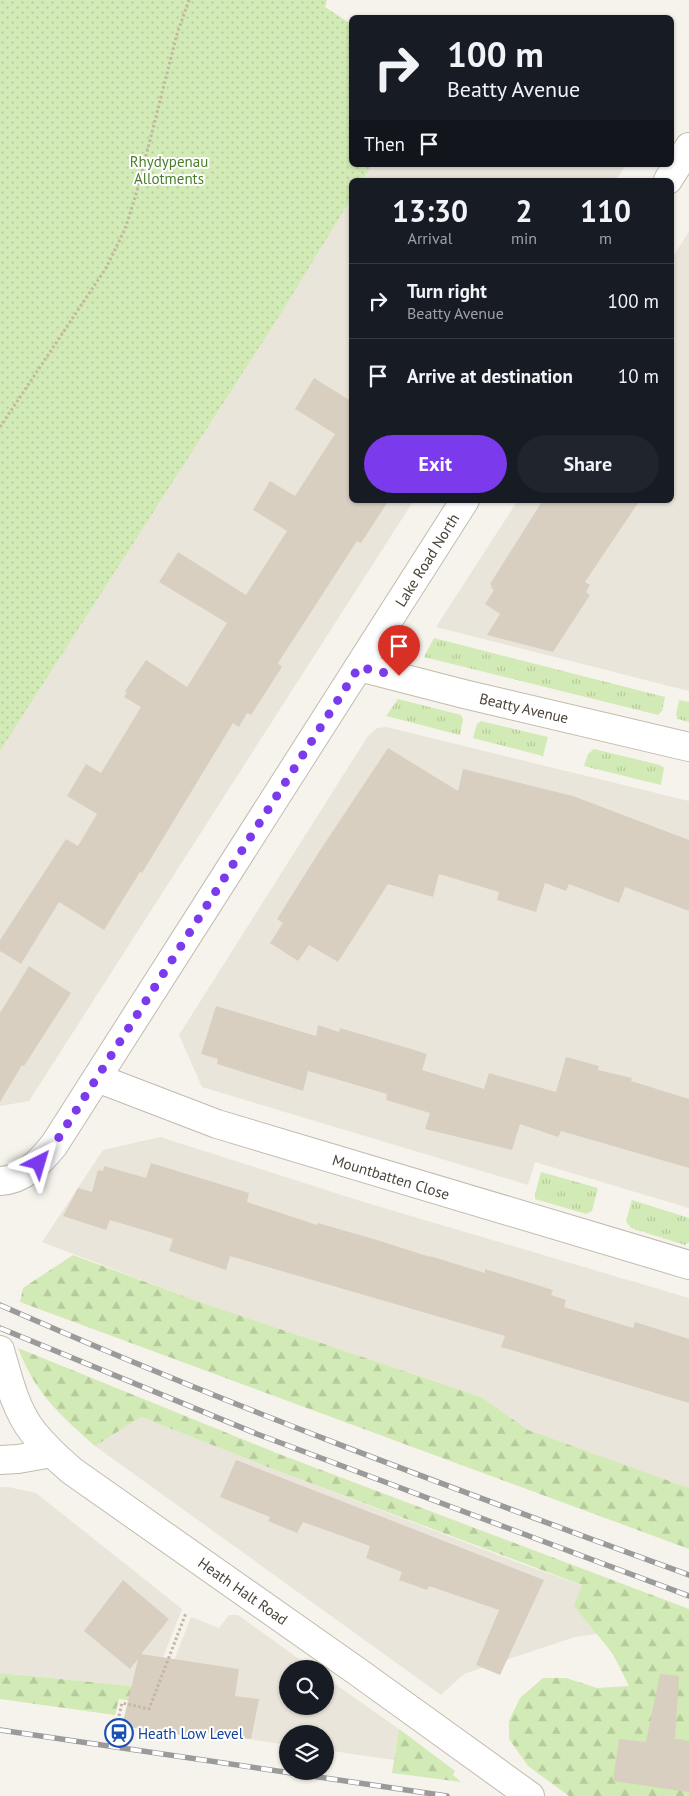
<!DOCTYPE html>
<style>
:root{--surface:#171b24;--page:#20242c;--text:#f1f3f6;--muted:#9ea1a6;--line:#363941;--accent:#7c3aed}
body{margin:0;font-family:"PT Sans",sans-serif;background:var(--page);color:var(--text);height:100vh;display:flex;flex-direction:column;font-size:19px;white-space:nowrap}
*{box-sizing:border-box;margin:0}
p{font-size:16px;color:var(--muted)}
.icon{flex:none;width:28px;height:28px;fill:none;stroke:currentColor;stroke-width:2;stroke-linecap:round;stroke-linejoin:round}
.map{position:relative;flex:1;overflow:hidden}
.drawer{position:absolute;left:349px;top:178px;width:325px;height:325px;display:flex;flex-direction:column;background:var(--surface);border-radius:8px;box-shadow:0 1px 4px #0004}
.drawer>*{flex:none}
.guide{position:absolute;left:349px;top:15px;width:325px;height:152px;border-radius:8px;box-shadow:0 1px 4px #0004;background:#171b24;color:var(--text);overflow:hidden}
.fabs{position:absolute;left:279px;top:1660px;display:grid;gap:10px}
.fabs a{display:grid;place-items:center;width:55px;height:55px;border-radius:50%;background:var(--surface);box-shadow:0 1px 4px #0004;font-size:25px}
.pin{position:absolute;display:grid;place-items:center;width:42px;height:42px;color:#fff;margin:-51px -21px;border-radius:50% 50% 50% 0;rotate:-45deg;box-shadow:0 0 5px #0007}
.pin .icon{rotate:45deg}
.me{position:absolute;width:55px;margin:-28px;rotate:40deg;stroke-linejoin:round;filter:drop-shadow(0 0 4px #0008)}
.turn{display:flex;align-items:center;gap:18px;height:105px;padding:0 15px;font-size:22px}
.turn .icon{width:65px;height:65px;stroke-width:2.5}
.turn b{display:block;font-size:35px;line-height:42px}
.then{display:flex;align-items:center;height:48px;padding:0 15px;background:#0003;gap:10px;font-size:19px}
.eta{display:flex;justify-content:space-evenly;align-items:center;height:85px;text-align:center}
.eta b{font-size:30px;font-weight:600;line-height:35px}
.action{display:flex;gap:10px;margin-top:auto;padding:10px 15px}
.action a{flex:1;height:58px;border-radius:30px;background:var(--accent);color:#fff;font-size:20px;font-weight:600;line-height:58px;text-align:center}
.action a+a{background:var(--page);color:var(--text)}
ul{padding:0;list-style:none}
li{display:flex;align-items:center;gap:15px;height:75px;padding:0 15px;border-top:1px solid var(--line)}
li div{flex:1}
li b{display:block;font-size:19px}
li em{font-style:normal}
.map>svg:first-child{display:block}
.residential{fill:#eae5da}
.grass{fill:url(#grass-tufts)}
.forest{fill:url(#forest-firs)}
.garden{fill:url(#garden-dots)}
.building{fill:#d8cfc1}
.lines{fill:none;stroke-linecap:round;stroke-linejoin:round}
.minor-casing{stroke:#c2bbae;stroke-width:30}
.path{stroke:#c4b79f;stroke-width:3;stroke-dasharray:2.5 2.5;stroke-linecap:butt}
.minor{stroke:#fff;stroke-width:28}
.rail-casing{stroke:#9a9a9a;stroke-width:5.5}
.rail{stroke:#fff;stroke-width:4;stroke-dasharray:11;stroke-linecap:butt}
.route{stroke:#7c3aed;stroke-width:9;stroke-dasharray:0 16.2}
.labels{text-anchor:middle;dominant-baseline:central;stroke-width:4;stroke-linejoin:round;paint-order:stroke}
.park-label{font-size:15px;fill:#4a7f2a;stroke:#fff}
.street-label{font-size:15px;fill:#4b4439;stroke:#fff}
.transit-label{font-size:15px;fill:#164399;stroke:#fff;text-anchor:start}
</style>
<div class="map">
<svg width="689" height="1796" viewBox="0 0 689 1796">
<defs>
<pattern id="grass-tufts" width="24" height="20" patternUnits="userSpaceOnUse" patternTransform="scale(1.25)"><rect width="24" height="20" fill="#d2eab5"/><path d="M3 7l-1-3M5 7V3M7 7l1-3M15 17l-1-3M17 17v-4M19 17l1-3" fill="none" stroke="#b6ca9c"/></pattern>
<pattern id="forest-firs" width="22" height="20" patternUnits="userSpaceOnUse" patternTransform="scale(1.25)"><rect width="22" height="20" fill="#d2eab5"/><path d="M5 1l3.5 6h-7zM16 11l3.5 6h-7z" fill="#b6ca9c"/></pattern>
<pattern id="garden-dots" width="8" height="8" patternUnits="userSpaceOnUse" patternTransform="scale(1.25)"><rect width="8" height="8" fill="#d2eab5"/><path d="M2 2h.1M6 6h.1" fill="none" stroke="#b6ca9c" stroke-width="1.8" stroke-linecap="round"/></pattern>
</defs>
<rect width="100%" height="100%" fill="#f6f3ec"/>
<path class="residential" d="M 372,165 L 626,165 L 616,180 L 363,180 Z
M 351,199 L 351,500 L 414,500 L 29,1101 L 0,1106 L 0,751 L 280,315 Z
M 689,232 L 689,691 L 436,627 L 518,500 L 671,500 L 671,259 Z
M 386,727 L 689,801 L 689,1208 L 535,1162 L 528,1185 L 202,1087 L 179,1035 L 368,736 L 377,728 Z
M 160,1137 L 367,1203 L 689,1298 L 689,1488 L 527,1430 L 481,1397 L 197,1301 L 42,1242 L 103,1150 Z
M 141,1417 L 273,1469 L 519,1563 L 630,1602 L 619,1631 L 575,1637 L 464,1674 L 441,1695 L 95,1446 Z
M 0,1487 L 8,1487 L 36,1493 L 182,1609 L 151,1688 L 0,1673 Z
M 229,1615 L 238,1615 L 313,1669 L 288,1669 L 288,1706 L 325,1706 L 325,1677 L 399,1729 L 394,1760 L 325,1750 L 325,1734 L 288,1734 L 287,1745 L 199,1731 L 153,1714 L 191,1617 L 219,1628 Z"/>
<path class="grass" d="M 434,638 L 665,697 L 662,711 L 658,715 L 424,657 Z
M 398,699 L 461,715 L 463,719 L 460,735 L 386,716 Z
M 679,700 L 689,702 L 689,722 L 678,719 L 676,715 Z
M 481,721 L 548,737 L 543,756 L 473,738 L 477,724 Z
M 594,749 L 660,765 L 664,768 L 661,785 L 584,766 L 588,754 Z
M 541,1172 L 598,1188 L 592,1211 L 586,1214 L 535,1199 L 535,1194 Z
M 632,1200 L 689,1218 L 689,1242 L 685,1245 L 631,1228 L 626,1221 Z"/>
<path class="forest" d="M 73,1255 L 197,1301 L 481,1397 L 528,1430 L 689,1488 L 689,1549 L 20,1302 L 23,1288 Z
M 18,1348 L 279,1454 L 689,1609 L 689,1796 L 569,1796 L 528,1766 L 509,1739 L 509,1721 L 520,1698 L 543,1678 L 566,1678 L 597,1688 L 629,1686 L 613,1654 L 574,1606 L 582,1585 L 273,1469 L 141,1417 L 95,1446 C 59,1414 36,1394 18,1348 Z
M 0,1673 L 151,1688 L 145,1703 L 119,1699 L 115,1715 L 0,1699 Z
M 399,1729 L 455,1771 L 453,1775 L 461,1782 L 392,1773 Z"/>
<path class="garden" d="M 0,0 L 327,0 L 325,7 L 351,24 L 351,165 L 372,165 L 363,180 L 351,180 L 351,199 L 280,315 L 0,751 Z"/>
<path class="building" d="M 314,378 L 351,401 L 351,500 L 389,500 L 361,543 L 357,541 L 278,663 L 282,667 L 251,715 L 247,713 L 239,727 L 233,723 L 142,873 L 140,872 L 104,930 L 59,902 L 21,964 L 0,951 L 0,940 L 66,839 L 78,846 L 97,814 L 67,796 L 86,764 L 101,773 L 141,707 L 124,697 L 127,692 L 125,691 L 146,660 L 187,687 L 227,623 L 159,582 L 178,552 L 246,595 L 287,531 L 253,510 L 270,481 L 295,496 L 335,434 L 295,409 Z
M 543,500 L 640,500 L 585,582 L 590,585 L 586,592 L 590,595 L 553,652 L 487,635 L 500,614 L 485,604 L 494,590 L 491,588 L 492,586 L 490,584 Z
M 388,748 L 458,791 L 463,769 L 573,796 L 689,840 L 689,911 L 625,887 L 619,903 L 569,884 L 566,891 L 545,883 L 536,912 L 497,900 L 499,892 L 439,874 L 433,897 L 388,884 L 338,962 L 309,945 L 298,961 L 270,943 L 283,923 L 277,919 L 319,852 Z
M 29,966 L 71,993 L 24,1066 L 22,1065 L 0,1102 L 0,1013 Z
M 216,1006 L 316,1036 L 318,1025 L 339,1032 L 340,1028 L 408,1048 L 427,1054 L 422,1070 L 484,1089 L 489,1073 L 556,1092 L 566,1057 L 599,1066 L 598,1070 L 632,1078 L 631,1081 L 689,1099 L 689,1168 L 561,1131 L 558,1137 L 520,1124 L 512,1150 L 425,1129 L 430,1113 L 386,1100 L 387,1094 L 308,1071 L 303,1091 L 217,1064 L 218,1059 L 201,1054 Z
M 151,1163 L 249,1193 L 247,1202 L 317,1225 L 318,1223 L 377,1240 L 430,1257 L 430,1256 L 485,1273 L 485,1269 L 553,1290 L 551,1295 L 566,1300 L 564,1307 L 633,1328 L 635,1322 L 689,1339 L 689,1403 L 501,1347 L 505,1336 L 230,1256 L 226,1270 L 169,1251 L 173,1239 L 110,1220 L 106,1230 L 63,1216 L 78,1188 L 92,1192 L 98,1170 L 103,1171 L 104,1166 L 146,1178 Z
M 236,1460 L 544,1580 L 500,1675 L 476,1665 L 499,1610 L 429,1586 L 427,1590 L 399,1580 L 402,1572 L 366,1558 L 370,1546 L 303,1522 L 297,1533 L 268,1521 L 270,1517 L 220,1497 Z
M 123,1580 L 169,1619 L 141,1654 L 239,1669 L 235,1696 L 259,1699 L 251,1739 L 199,1731 L 197,1738 L 122,1726 L 138,1659 L 130,1669 L 84,1631 Z
M 660,1674 L 679,1676 L 675,1739 L 689,1741 L 689,1792 L 613,1781 L 619,1739 L 646,1742 Z"/>
<g class="lines">
<defs>
<path id="minor" d="M 668,180 L 689,147
M 359,667 L 464,694 L 689,747
M 97,1078 L 217,1124 L 689,1265
M 0,1181 C 24,1180 40,1162 54,1145 L 465,500
M 0,1350 C 8,1378 15,1409 33,1432 C 45,1447 58,1459 72,1471 L 358,1672 L 530,1796
M 0,1460 L 18,1459 L 52,1453"/>
</defs>
<use href="#minor" class="minor-casing"/>
<path class="path" d="M 0,427 L 106,268 L 125,229 L 137,191 L 177,34 L 189,0
M 119,1716 L 122,1703 L 149,1709 L 186,1613"/>
<use href="#minor" class="minor"/>
<defs>
<path id="rail" d="M 0,1305 C 226,1405 457,1490 689,1575
M 0,1328 L 257,1434 L 689,1596
M 0,1730 L 447,1796"/>
</defs>
<use href="#rail" class="rail-casing"/>
<use href="#rail" class="rail"/>
</g>
<g class="lines">
<path class="route" d="M 39,1163 L 54,1145 L 359,667 L 399,676"/>
</g>
<defs>
<symbol id="station-ring" viewBox="-11 -11 22 22"><circle r="9.5" fill="#fff" stroke="#1a4fb4" stroke-width="1.5"/><path d="M-3-6H3Q5-6 5-4V2Q5 4 3 4L4.5 6H3L1.5 4h-3L-3 6H-4.5L-3 4Q-5 4-5 2V-4Q-5-6-3-6ZM-3.5-4v3h7v-3ZM-3.5 1v1.5H-2V1ZM2 1v1.5H3.5V1Z" fill="#1a4fb4"/></symbol>
</defs>
<g fill-rule="evenodd">
<use href="#station-ring" x="103" y="1717" width="32" height="32"/>
</g>
<g class="labels">
<g class="park-label">
<text x="169" y="161">Rhydypenau<tspan x="169" dy="17">Allotments</tspan></text>
</g>
<g class="street-label">
<text transform="translate(427 560) rotate(-58)">Lake Road North</text>
<text transform="translate(524 708) rotate(13)">Beatty Avenue</text>
<text transform="translate(391 1177) rotate(17)">Mountbatten Close</text>
<text transform="translate(243 1591) rotate(35)">Heath Halt Road</text>
</g>
<g class="transit-label">
<text x="138" y="1733">Heath Low Level</text>
</g>
</g>
</svg>
<div class="fabs">
<a><svg class="icon" aria-label="search" viewBox="0 0 24 24"><circle cx="10" cy="10" r="6"/><path d="M15 15l6 6"/></svg></a>
<a><svg class="icon" aria-label="layers" viewBox="0 0 24 24"><path d="M12 4l9 5-9 5-9-5zM3 14l9 5 9-5"/></svg></a>
</div>
<div class="pin" style="left:399px;top:676px;background:#d93025"><svg class="icon" aria-label="arrive" viewBox="0 0 24 24"><path d="M6 21V4h12l-3 4 3 4H6"/></svg></div>
<svg class="me" style="left:39px;top:1163px" viewBox="-20 -20 40 40"><path d="M0-17L14 15 0 8-14 15z" fill="#7c3aed" stroke="#fff" stroke-width="4"/></svg>
<div class="guide">
<div class="turn"><svg class="icon" aria-label="right" viewBox="0 0 24 24"><path d="M7 20v-9h11M14 6l5 5-5 5"/></svg><div><b>100 m</b>Beatty Avenue</div></div>
<div class="then">Then<svg class="icon" aria-label="arrive" viewBox="0 0 24 24"><path d="M6 21V4h12l-3 4 3 4H6"/></svg></div>
</div>
<section class="drawer">
<div class="eta">
<div><b>13:30</b><p>Arrival</p></div>
<div><b>2</b><p>min</p></div>
<div><b>110</b><p>m</p></div>
</div>
<ul>
<li><svg class="icon" aria-label="right" viewBox="0 0 24 24"><path d="M7 20v-9h11M14 6l5 5-5 5"/></svg><div><b>Turn right</b><p>Beatty Avenue</p></div><em>100 m</em></li>
<li><svg class="icon" aria-label="arrive" viewBox="0 0 24 24"><path d="M6 21V4h12l-3 4 3 4H6"/></svg><div><b>Arrive at destination</b></div><em>10 m</em></li>
</ul>
<div class="action"><a>Exit</a><a>Share</a></div>
</section>
</div>
